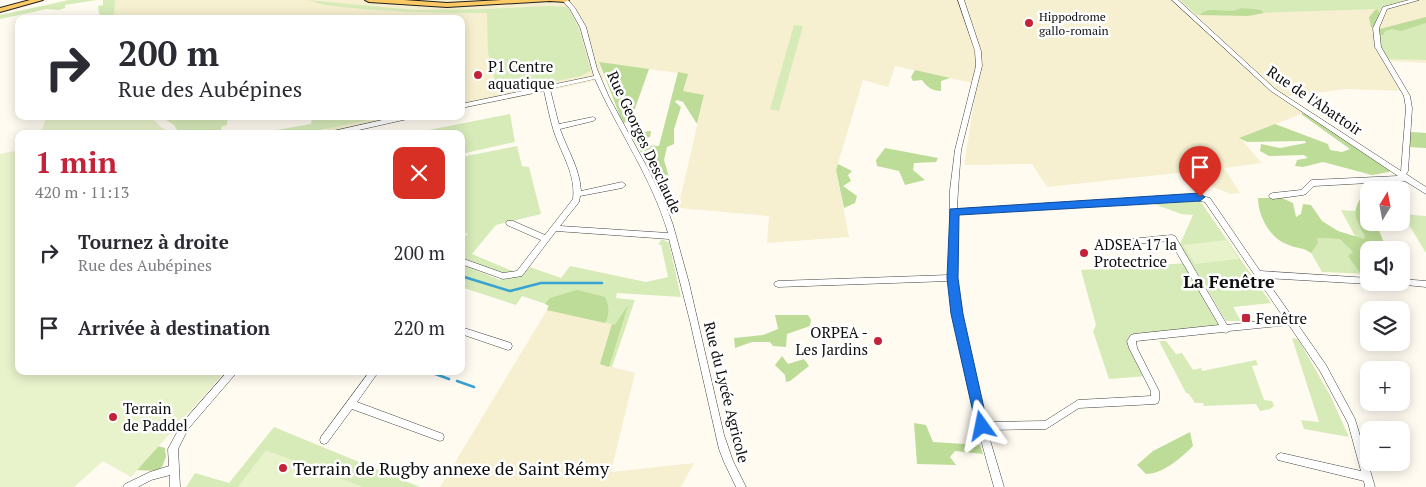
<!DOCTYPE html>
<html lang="fr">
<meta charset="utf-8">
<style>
:root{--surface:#fff;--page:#f7f7f7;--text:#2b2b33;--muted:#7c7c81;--accent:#c42238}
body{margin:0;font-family:"PT Serif",serif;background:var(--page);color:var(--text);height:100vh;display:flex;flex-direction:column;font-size:19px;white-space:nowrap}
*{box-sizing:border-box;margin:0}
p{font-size:16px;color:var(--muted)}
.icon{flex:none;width:28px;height:28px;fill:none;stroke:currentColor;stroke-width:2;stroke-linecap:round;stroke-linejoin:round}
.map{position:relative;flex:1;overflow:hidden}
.drawer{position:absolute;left:15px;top:130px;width:450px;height:245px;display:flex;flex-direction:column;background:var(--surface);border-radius:10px;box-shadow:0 2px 12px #0003}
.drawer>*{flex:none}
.hud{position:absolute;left:15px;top:15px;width:450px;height:105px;border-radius:10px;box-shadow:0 2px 12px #0003;background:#fff;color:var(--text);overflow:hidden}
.needle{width:32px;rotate:10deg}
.fabs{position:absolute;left:1360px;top:181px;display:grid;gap:10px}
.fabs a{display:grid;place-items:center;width:50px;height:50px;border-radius:10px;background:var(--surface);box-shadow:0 2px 12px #0003;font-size:25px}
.pin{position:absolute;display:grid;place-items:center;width:42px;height:42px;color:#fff;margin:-51px -21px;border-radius:50% 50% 50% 0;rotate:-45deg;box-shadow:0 0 5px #0007}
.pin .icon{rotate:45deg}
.me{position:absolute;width:55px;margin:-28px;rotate:348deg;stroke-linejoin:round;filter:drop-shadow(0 0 4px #0008)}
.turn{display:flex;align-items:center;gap:18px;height:105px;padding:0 20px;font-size:22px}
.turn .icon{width:65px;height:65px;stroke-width:2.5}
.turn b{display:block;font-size:35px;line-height:42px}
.round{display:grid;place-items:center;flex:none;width:52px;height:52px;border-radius:10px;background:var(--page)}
.head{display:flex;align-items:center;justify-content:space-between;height:85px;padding:0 20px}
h1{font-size:30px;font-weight:600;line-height:38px;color:var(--accent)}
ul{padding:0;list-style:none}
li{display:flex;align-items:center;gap:15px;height:75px;padding:0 20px}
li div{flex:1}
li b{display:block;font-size:19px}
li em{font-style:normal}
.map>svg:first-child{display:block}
.farmland{fill:#f6efd0}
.green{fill:#d7ebb9}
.forest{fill:#bddc97}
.pitch{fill:#e8f2cb}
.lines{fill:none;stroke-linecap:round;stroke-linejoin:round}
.stream{stroke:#38a2d1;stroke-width:2.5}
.minor-casing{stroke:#424242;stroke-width:1}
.major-casing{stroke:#202020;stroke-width:2}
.minor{fill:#fff;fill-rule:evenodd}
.major{fill:#fcc964;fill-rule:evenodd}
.route{fill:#1a73e8;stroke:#114b97}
.poi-dot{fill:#c42238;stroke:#fff;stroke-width:2}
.labels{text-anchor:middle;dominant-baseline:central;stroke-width:5;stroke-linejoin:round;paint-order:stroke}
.far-poi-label{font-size:12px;fill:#0f0f0f;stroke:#fff;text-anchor:start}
.poi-label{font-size:15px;fill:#0f0f0f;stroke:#fff;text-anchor:start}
.street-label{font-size:15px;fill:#0f0f0f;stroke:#fff}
.quarter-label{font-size:18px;font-weight:bold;fill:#0f0f0f;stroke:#fff}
.near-poi-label{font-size:18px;fill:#0f0f0f;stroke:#fff;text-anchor:start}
</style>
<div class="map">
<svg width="1426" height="487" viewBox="0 0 1426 487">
<rect width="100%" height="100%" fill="#fffbf1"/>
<path class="farmland" d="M 115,0 L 1426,0 L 1426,63 L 1389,61 L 1405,91 L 1346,89 L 1283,97 L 1306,112 L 1240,138 L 1262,163 L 1224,168 L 1240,193 L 1231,194 L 1178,173 L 1047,187 L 1032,164 L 964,165 L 977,84 L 895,66 L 888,87 L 863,80 L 836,170 L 849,237 L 767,243 L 769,216 L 678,208 L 704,96 L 682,91 L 687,74 L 599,63 L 604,79 L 461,109 L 461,19 L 114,19 Z
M 325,116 L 426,116 L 330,134 L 327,134 Z
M 547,310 L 612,324 L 600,364 L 635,373 L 611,472 L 694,463 L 681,487 L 440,487 Z"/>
<path class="green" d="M 69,0 L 97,0 L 65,5 L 65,8 L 59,10 L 47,9 L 0,19 L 0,15 Z
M 103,0 L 115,0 L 114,19 L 100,19 L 98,6 L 103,5 Z
M 306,0 L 415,10 L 486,9 L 549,6 L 568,7 L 578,26 L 591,71 L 581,76 L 498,93 L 488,53 L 487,13 C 433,13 379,12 325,5 C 319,4 313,1 306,0 Z
M 1180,0 L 1405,0 L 1384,6 L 1379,11 L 1376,9 L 1197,15 Z
M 1426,19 L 1426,60 L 1385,59 L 1378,47 L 1376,30 Z
M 794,25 L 803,26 L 779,111 L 770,109 Z
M 510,114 L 515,142 L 461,154 L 461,134 L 408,134 Z
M 160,116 L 228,116 L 227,125 L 221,127 L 221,134 L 180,134 L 174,125 Z
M 312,116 L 388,116 L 301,134 L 271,134 L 271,131 L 311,124 Z
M 517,146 L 522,166 L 529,167 L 541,214 L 496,225 L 472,254 L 515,272 L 506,274 L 461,258 L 461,242 L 468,233 L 461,234 L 461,157 Z
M 1200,201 L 1271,303 L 1233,307 L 1241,321 L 1226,321 L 1180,244 L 1193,215 L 1181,214 L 1154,204 Z
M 1341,210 L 1369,212 L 1365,215 L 1384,250 L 1369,250 L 1369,274 L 1322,272 L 1302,237 L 1357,240 Z
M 1401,214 L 1426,216 L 1426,253 L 1409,225 L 1392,223 L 1401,222 Z
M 662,239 L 669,243 L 681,297 L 617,293 L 616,298 L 635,300 L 612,367 L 600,364 L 612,324 L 547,310 L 549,305 L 522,296 L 516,305 L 461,287 L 461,264 L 500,280 L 502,278 C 515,279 523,275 530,267 L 561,278 L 570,266 L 646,282 L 668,277 L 661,245 L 658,244 Z
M 1187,263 L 1226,330 L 1131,341 L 1147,376 L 1109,379 L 1093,331 L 1096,325 L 1081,270 Z
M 1292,338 L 1298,339 L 1330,395 L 1349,437 L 1304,429 L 1301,420 L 1319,422 Z
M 1159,341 L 1166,341 L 1176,354 L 1182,353 L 1193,370 L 1201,368 L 1202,371 L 1256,360 L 1258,365 L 1252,366 L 1264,400 L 1272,401 L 1274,406 L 1270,409 L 1260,411 L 1256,404 L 1204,406 L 1203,403 L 1195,403 L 1189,394 L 1186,393 Z
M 274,427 L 420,487 L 186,487 L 195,473 L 229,483 Z"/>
<path class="forest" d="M 1241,8 L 1261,10 L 1264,13 L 1248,16 L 1200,15 C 1209,4 1229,16 1241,8 Z
M 1376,9 L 1379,11 L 1378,28 L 1380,29 L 1426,17 L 1426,23 L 1401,31 L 1393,29 L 1385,31 L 1383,35 L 1378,34 L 1376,28 L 1371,27 L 1369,17 Z
M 599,62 L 649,69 L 632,117 L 623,124 Z
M 915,70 L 950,78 L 941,81 L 941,91 C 932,91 927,87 922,80 L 913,81 L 911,77 Z
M 678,72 L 688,74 L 683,91 L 704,95 L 697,124 L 683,102 L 677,100 L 675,102 L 681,107 L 674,129 L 674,144 L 667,147 L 664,160 L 669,177 L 665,195 L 634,140 L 634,135 L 638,132 L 651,131 L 650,137 L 642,139 L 645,145 L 659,146 Z
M 1306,112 L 1391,170 L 1389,172 L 1372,175 L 1323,162 L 1303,167 L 1295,166 L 1297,160 L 1308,158 L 1304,155 L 1269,156 L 1260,151 L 1261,144 L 1280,148 L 1306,143 L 1305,141 L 1247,142 L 1239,138 L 1275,124 L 1328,144 L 1330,150 L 1342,152 L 1350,149 L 1301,114 Z
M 1411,132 L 1426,133 L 1426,148 L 1409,147 Z
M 885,148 L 938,158 L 936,162 L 914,163 L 913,170 L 925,180 L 905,185 L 899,171 L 877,166 L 876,160 Z
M 838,164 L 852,171 L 848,175 L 851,181 L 843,186 L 857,196 L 855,203 L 844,208 L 836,170 Z
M 1363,194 L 1369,195 L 1369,222 L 1376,223 L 1387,250 L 1369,250 L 1369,253 L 1362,258 L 1367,266 L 1369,274 L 1361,274 L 1348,256 L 1353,252 L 1340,239 L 1317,238 L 1318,243 L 1311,253 C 1300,246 1298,249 1289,245 C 1270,239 1258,216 1258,198 L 1282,198 L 1293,203 L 1296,217 L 1301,214 L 1303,204 L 1311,205 L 1322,221 L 1338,231 L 1364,239 L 1365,236 C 1355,217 1351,213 1363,194 Z
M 577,290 L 605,297 C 609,305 610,315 605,323 L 547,310 L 549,306 L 545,304 L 550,298 Z
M 628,305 L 609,367 L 600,364 L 612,324 L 615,325 Z
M 775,315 L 808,315 L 811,320 L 810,326 L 787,334 L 786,347 L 773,346 L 770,342 L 752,342 L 735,348 L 734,338 L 763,335 L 778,329 Z
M 782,356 L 788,364 L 804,359 L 809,366 L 790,381 L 786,382 L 785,375 L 775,365 Z
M 914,423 L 926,425 L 933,442 L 980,445 L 983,454 L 955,451 L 950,457 L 956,465 L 917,464 Z
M 1190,432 L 1193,446 C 1181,458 1163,474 1146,474 L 1137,465 L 1153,451 Z
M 154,445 L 165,448 L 166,457 L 162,467 L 156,471 L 135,470 Z"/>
<path class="pitch" d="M 47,116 L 149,116 L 169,134 L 40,134 Z
M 19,150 L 19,371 L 226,371 L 131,477 L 103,461 L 74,487 L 0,487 L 0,154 Z
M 1226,240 L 1239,259 L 1195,264 L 1183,245 Z
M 266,450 L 363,487 L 238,487 Z"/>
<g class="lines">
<path class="stream" d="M 461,276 L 510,291 L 541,283 L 602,283
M 427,371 L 449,379
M 457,381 L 474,387"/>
<defs>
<path id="minor" d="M 562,0 L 568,0 L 575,8 L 586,27 L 597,69 L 609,97 L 648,169 L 666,206 L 673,225 L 689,283 L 724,435 L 733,461 L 746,487 L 736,487 L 724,462 L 719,449 L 690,321 L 669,239 L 556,231 L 522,276 L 503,279 L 461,264 L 461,258 L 503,273 L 517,271 L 541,240 L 507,225 L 506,223 L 507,221 L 513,221 L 545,235 L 573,199 C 576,175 562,155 554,132 C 550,119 547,104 544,91 L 461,108 L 461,104 L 594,76 L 580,27 L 570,9 ZM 595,79 C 618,131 652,178 668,233 L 560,226 L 579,202 L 580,196 L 622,188 L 626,185 L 622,182 L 581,191 C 580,169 567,149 560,129 L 593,121 L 596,119 L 593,117 L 559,124 L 558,121 L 550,89 Z
M 958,0 L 964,0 L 981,51 L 982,66 L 961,150 L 958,190 L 957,209 L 1194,194 L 1210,198 L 1260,271 L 1369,278 L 1369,282 L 1372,282 L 1369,284 L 1265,278 L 1293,318 L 1295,319 L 1296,322 L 1326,365 L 1355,419 L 1375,487 L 1365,487 L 1364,481 L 1278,460 L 1276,457 L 1278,454 L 1281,453 L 1361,471 L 1348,423 L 1320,371 L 1289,325 L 1229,331 L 1226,333 L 1223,332 L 1136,341 L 1137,348 L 1159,391 L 1159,400 L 1158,403 L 1155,404 L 1079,408 L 1046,429 L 987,430 L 1004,487 L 994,487 C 975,420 957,351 949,281 L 778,287 L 775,286 L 774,284 L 775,282 L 778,281 L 949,275 L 950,190 L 955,150 L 976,66 L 975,51 ZM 1194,200 L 1205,202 L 1284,318 L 1227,325 L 1175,236 L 1172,235 L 1119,240 L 1118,242 L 1119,244 L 1122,245 L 1170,241 L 1219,325 L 1134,334 L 1131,335 L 1127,341 L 1129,348 L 1151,391 L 1151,396 L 1078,400 L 1045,421 L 985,422 L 961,314 L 957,278 L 957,215 Z
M 1172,0 L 1178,0 L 1275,89 L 1401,171 L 1406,108 L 1404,96 L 1375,47 L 1373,28 L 1383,7 L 1409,0 L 1419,0 L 1387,9 L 1379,28 L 1381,47 L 1410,96 L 1412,108 L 1408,171 L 1406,174 L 1426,187 L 1426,194 L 1405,181 L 1314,186 L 1306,194 L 1303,195 L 1273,199 L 1270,198 L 1269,196 L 1270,194 L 1273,193 L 1301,190 L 1310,181 L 1312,180 L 1398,176 L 1271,91 Z
M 400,116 L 415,116 L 412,118 L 341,134 L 326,134 L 329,132 Z
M 1401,279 L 1426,281 L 1426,287 L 1396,284 L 1395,282 L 1401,282 Z
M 461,327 L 511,343 L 512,346 L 511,349 L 508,350 L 461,334 Z
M 228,371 L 238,371 L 188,429 L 178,449 L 180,487 L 170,487 L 170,475 L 151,480 L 138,487 L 123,487 L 125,484 L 150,472 L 169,466 L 168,449 L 182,423 Z
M 370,371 L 379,371 L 357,402 L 443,434 L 444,437 L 443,440 L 440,441 L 352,409 L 327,443 L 324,444 L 321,443 L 320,440 L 321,437 Z"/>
<path id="major" d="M 30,0 L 43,0 L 0,12 L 0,8 Z
M 365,0 L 404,0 L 447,3 L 502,0 L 569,0 L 565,2 L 550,1 L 447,7 L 369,2 Z"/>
</defs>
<use href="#minor" class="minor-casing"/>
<use href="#major" class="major-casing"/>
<use href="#minor" class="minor"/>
<use href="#major" class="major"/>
</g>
<path class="route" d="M 1200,193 L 1205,197 L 1200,201 L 959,215 L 958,278 L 963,314 L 988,426 L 986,430 L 982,432 L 977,430 L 951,314 L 947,278 L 950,209 Z"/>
<g class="poi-dot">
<circle cx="1029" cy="23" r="5"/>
<circle cx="478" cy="75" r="5"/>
<circle cx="1084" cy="253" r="5"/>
<rect x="1241" y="313" width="10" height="10" rx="2.5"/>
<circle cx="878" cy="341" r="5"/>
<circle cx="113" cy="417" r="5"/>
<circle cx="283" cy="468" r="5"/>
</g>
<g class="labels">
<g class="far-poi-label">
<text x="1039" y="16">Hippodrome<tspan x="1039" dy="14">gallo-romain</tspan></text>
</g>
<g class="poi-label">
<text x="488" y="66">P1 Centre<tspan x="488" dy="17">aquatique</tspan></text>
<text x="1094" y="244">ADSEA 17 la<tspan x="1094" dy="17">Protectrice</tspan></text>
<text x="1256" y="318">Fenêtre</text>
<text x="868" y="332" text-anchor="end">ORPEA -<tspan x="868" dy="17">Les Jardins</tspan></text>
<text x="123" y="408">Terrain<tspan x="123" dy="17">de Paddel</tspan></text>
</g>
<g class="street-label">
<text transform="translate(1315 100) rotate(34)">Rue de l'Abattoir</text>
<text transform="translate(645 142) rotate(65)">Rue Georges Desclaude</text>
<text transform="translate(727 392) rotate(76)">Rue du Lycée Agricole</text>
</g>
<g class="quarter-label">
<text x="1229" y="281">La Fenêtre</text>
</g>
<g class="near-poi-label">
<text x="293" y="468">Terrain de Rugby annexe de Saint Rémy</text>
</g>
</g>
</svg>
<div class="fabs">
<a><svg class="needle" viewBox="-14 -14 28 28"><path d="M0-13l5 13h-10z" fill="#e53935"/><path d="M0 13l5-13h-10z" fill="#7c7c81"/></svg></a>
<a><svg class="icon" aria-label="sound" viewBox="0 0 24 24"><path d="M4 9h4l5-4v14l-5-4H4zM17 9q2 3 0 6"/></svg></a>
<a><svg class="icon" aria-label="layers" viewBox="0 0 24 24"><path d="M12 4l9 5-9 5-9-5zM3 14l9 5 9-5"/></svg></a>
<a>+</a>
<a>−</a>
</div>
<div class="pin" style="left:1200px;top:197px;background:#d93025"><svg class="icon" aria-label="arrive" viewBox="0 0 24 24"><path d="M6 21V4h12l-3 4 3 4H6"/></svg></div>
<svg class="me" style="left:982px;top:426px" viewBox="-20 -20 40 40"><path d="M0-17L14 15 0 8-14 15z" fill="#1a73e8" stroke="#fff" stroke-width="4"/></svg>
<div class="hud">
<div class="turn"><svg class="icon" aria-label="right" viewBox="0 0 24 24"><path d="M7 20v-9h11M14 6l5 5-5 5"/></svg><div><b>200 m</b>Rue des Aubépines</div></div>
</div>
<section class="drawer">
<div class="head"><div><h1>1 min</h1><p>420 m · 11:13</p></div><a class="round" style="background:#d93025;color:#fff"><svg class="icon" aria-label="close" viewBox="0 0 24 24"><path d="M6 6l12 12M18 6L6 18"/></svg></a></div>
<ul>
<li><svg class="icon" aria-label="right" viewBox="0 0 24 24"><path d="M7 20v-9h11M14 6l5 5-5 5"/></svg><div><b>Tournez à droite</b><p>Rue des Aubépines</p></div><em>200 m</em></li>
<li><svg class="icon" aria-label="arrive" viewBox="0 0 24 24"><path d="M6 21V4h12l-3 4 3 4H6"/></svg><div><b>Arrivée à destination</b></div><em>220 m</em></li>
</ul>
</section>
</div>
